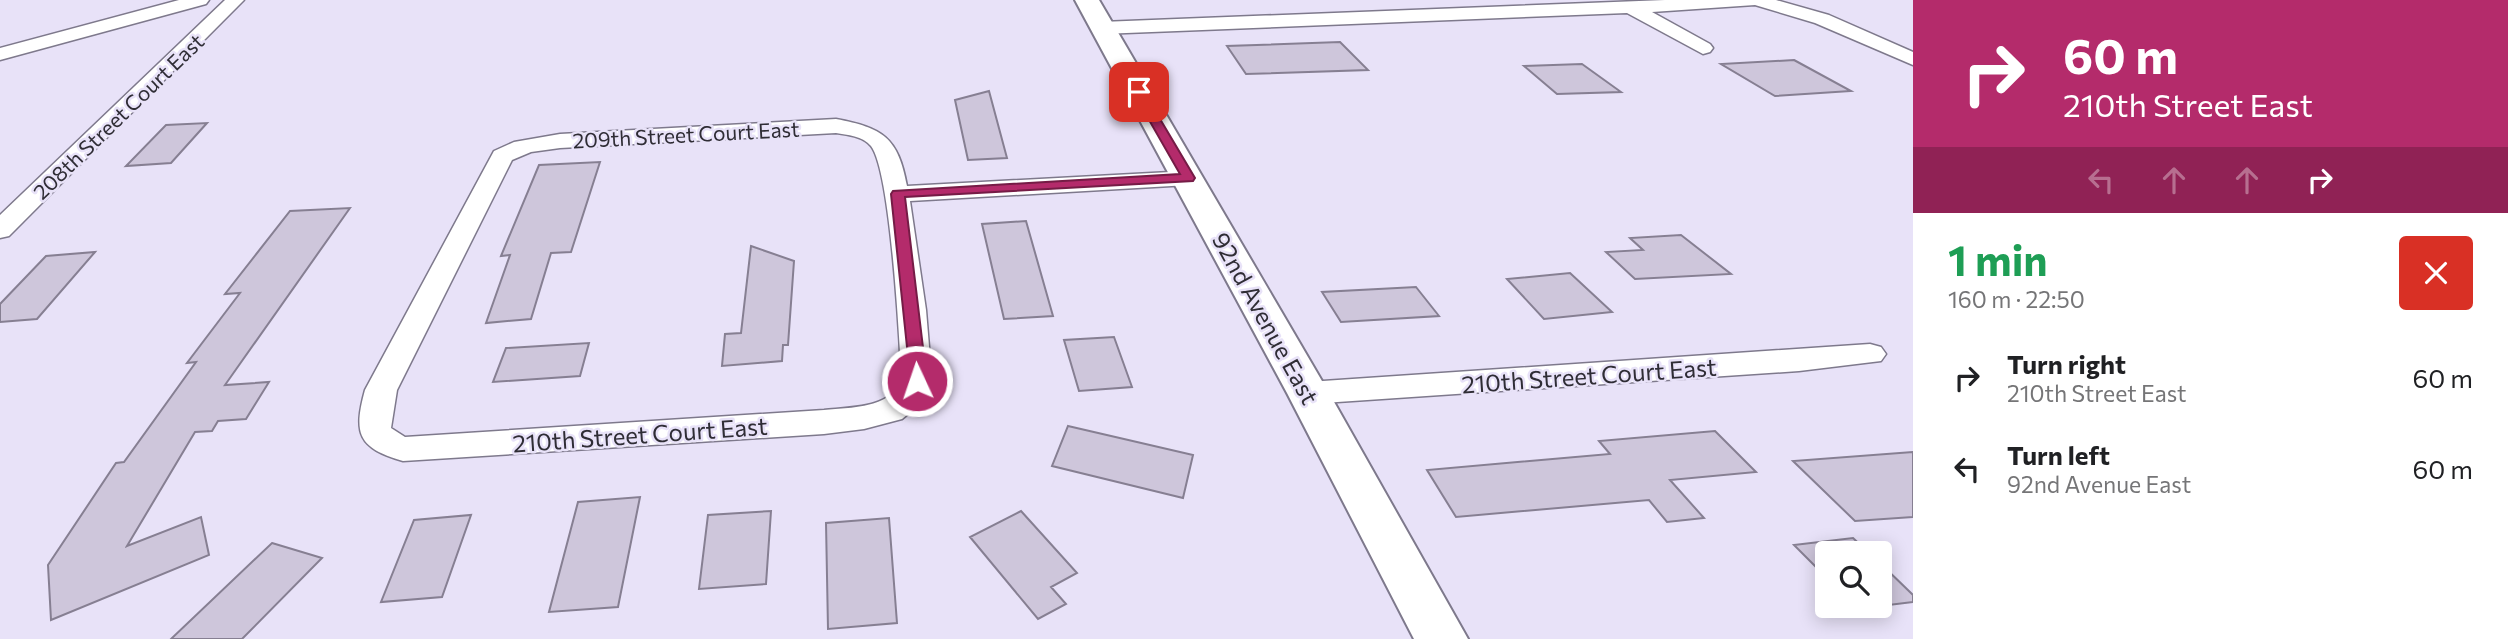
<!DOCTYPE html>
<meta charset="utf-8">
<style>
:root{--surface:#fff;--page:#f6f6f6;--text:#202124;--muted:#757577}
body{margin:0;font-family:Commissioner,sans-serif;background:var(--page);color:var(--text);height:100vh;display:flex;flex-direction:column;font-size:26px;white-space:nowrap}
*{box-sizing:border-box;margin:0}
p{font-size:23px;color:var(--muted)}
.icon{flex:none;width:38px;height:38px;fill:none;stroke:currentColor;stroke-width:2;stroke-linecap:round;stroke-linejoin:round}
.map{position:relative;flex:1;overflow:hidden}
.details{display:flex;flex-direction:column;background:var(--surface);width:595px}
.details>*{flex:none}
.hud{background:#b42b6b;color:#fff;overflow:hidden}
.buttons{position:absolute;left:1815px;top:541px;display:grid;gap:14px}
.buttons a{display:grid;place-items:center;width:77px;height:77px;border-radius:7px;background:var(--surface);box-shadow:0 4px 18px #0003;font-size:35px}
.pin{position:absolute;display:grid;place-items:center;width:60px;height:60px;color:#fff;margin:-30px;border-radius:14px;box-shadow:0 4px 10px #0006}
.me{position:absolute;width:77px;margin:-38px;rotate:357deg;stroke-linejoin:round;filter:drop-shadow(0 0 5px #0008)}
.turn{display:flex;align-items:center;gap:24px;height:147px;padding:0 35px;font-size:32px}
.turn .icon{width:91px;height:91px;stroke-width:2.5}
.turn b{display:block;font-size:49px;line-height:60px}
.lanes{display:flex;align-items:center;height:66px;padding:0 35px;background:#0003;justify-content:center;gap:35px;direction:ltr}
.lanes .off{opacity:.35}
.round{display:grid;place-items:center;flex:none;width:74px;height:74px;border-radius:7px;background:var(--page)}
.overview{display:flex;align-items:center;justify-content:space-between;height:119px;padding:0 35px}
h1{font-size:42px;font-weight:700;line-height:52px;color:#1e9e55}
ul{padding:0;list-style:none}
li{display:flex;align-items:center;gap:21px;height:91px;padding:0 35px}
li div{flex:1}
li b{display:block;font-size:26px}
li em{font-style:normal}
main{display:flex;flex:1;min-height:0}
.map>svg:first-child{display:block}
.building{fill:#cec6db;stroke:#867f92;stroke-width:2}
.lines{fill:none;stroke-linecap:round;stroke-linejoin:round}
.street-casing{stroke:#7e798c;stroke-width:3}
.secondary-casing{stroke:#7e798c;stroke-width:4}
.street{fill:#fff;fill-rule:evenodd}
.secondary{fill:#fff;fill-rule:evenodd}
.route{fill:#b42b6b;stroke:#751c46;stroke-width:2}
.labels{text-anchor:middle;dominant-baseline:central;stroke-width:5;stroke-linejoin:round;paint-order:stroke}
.far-street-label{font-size:21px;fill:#2f2d35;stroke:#e8e2f8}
.street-label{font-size:24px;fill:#2f2d35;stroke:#e8e2f8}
</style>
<main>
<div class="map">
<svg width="1913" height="639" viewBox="0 0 1913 639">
<rect width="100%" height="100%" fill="#e8e2f8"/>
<path class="building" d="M 1340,42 L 1368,70 L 1246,74 L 1227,46 Z
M 1794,60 L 1851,91 L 1775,96 L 1721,64 Z
M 1582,64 L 1621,92 L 1557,94 L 1524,66 Z
M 989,91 L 1007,158 L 968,160 L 955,100 Z
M 207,123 L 171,163 L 126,166 L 166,125 Z
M 600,162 L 571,252 L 551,253 L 531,319 L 486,323 L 510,255 L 501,256 L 539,165 Z
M 350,208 L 225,385 L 269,382 L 246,419 L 218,421 L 212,431 L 195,432 L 127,546 L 201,517 L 209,555 L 51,620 L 48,565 L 116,463 L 124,462 L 196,362 L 187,363 L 240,293 L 225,294 L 290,211 Z
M 1026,221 L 1053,316 L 1004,319 L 982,224 Z
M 1681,235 L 1731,274 L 1635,279 L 1606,252 L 1643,250 L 1630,238 Z
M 751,246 L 794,261 L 788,345 L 783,345 L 782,361 L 722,366 L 725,334 L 741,333 Z
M 95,252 L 37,319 L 0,322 L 0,304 L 46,256 Z
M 1570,273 L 1612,312 L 1544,319 L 1507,279 Z
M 1416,287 L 1439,316 L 1341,322 L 1322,292 Z
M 1114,337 L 1132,387 L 1079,391 L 1064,340 Z
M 589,343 L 580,376 L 493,382 L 506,348 Z
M 1068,426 L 1193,455 L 1183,498 L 1052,466 Z
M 1715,431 L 1756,472 L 1670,480 L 1704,518 L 1667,522 L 1649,500 L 1456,517 L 1427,470 L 1610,454 L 1599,441 Z
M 1913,452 L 1913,517 L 1855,521 L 1793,461 Z
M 640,497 L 618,607 L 549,612 L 578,502 Z
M 771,511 L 766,584 L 699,589 L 708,515 Z
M 1021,511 L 1077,573 L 1051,587 L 1066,604 L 1038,619 L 970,537 Z
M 471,515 L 442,597 L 381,602 L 414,520 Z
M 889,518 L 897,623 L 828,629 L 826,523 Z
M 1853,538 L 1869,553 L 1827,553 L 1827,578 L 1794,545 Z
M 272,543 L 322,558 L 242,639 L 171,639 Z
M 1880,563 L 1913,595 L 1913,602 L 1856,609 L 1853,606 L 1880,606 Z"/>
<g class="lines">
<defs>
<path id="street" d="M 179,0 L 209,0 L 206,4 L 0,60 L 0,48 Z
M 225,0 L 244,0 L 9,236 L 0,238 L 0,215 Z
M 1665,0 L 1776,0 L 1829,15 L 1913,52 L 1913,65 L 1815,23 L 1755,5 L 1652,12 L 1710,44 L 1713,48 L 1710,52 L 1703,54 L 1627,13 L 1101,34 L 1091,28 L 1101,22 Z
M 836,119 C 883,128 898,137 907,186 L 1189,171 L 1198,173 L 1201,178 L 1198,183 L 1189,185 L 910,201 L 926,310 L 932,383 L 921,403 L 902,419 L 864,429 L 824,434 L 403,461 C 358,448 353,434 365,390 L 494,151 L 514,142 L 560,134 ZM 836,133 C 847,135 863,136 871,146 C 890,170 899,331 901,370 C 901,409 853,407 824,410 L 405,437 L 391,428 L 397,390 L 512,160 L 531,152 L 560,148 Z
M 1870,344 L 1881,347 L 1886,354 L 1881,361 L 1799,371 L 1308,404 L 1297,401 L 1292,393 L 1297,385 L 1308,382 Z"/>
<path id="secondary" d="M 1075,0 L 1099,0 L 1329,393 L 1468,639 L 1414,639 L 1287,393 Z"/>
</defs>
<use href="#street" class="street-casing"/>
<use href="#secondary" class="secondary-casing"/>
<use href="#street" class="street"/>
<use href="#secondary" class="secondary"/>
</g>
<path class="route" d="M 1139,89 L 1144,92 L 1195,178 L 1193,181 L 905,197 L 924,356 L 925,381 L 923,385 L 911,385 L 891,194 L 893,191 L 1180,174 L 1133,92 Z"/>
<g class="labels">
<g class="far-street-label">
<text transform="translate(118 116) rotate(-44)">208th Street Court East</text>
<text transform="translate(686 134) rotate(-3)">209th Street Court East</text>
</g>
<g class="street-label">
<text transform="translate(1266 318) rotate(61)">92nd Avenue East</text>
<text transform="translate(1589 375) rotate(-4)">210th Street Court East</text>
<text transform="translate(640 434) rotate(-4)">210th Street Court East</text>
</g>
</g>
</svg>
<div class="buttons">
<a><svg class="icon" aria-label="search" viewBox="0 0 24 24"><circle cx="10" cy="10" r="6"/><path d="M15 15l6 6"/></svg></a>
</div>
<div class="pin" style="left:1139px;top:92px;background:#d93025"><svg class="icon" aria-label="arrive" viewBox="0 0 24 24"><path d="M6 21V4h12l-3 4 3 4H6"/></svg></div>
<svg class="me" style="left:917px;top:381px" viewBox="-20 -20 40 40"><circle r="17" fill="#b42b6b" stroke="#fff" stroke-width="3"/><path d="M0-11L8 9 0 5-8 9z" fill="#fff"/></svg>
</div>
<section class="details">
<div class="hud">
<div class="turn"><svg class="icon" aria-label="right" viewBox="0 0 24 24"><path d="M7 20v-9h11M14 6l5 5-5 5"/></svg><div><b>60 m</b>210th Street East</div></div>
<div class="lanes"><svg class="icon off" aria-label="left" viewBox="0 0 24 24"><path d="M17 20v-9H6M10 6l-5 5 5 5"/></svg><svg class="icon off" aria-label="ahead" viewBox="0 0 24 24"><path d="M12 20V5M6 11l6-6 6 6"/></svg><svg class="icon off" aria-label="ahead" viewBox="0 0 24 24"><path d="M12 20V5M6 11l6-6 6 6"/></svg><svg class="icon" aria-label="right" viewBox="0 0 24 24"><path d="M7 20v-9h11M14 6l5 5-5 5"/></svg></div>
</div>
<div class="overview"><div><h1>1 min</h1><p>160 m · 22:50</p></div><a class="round" style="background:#d93025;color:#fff"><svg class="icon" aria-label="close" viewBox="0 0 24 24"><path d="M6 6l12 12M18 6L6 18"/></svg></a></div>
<ul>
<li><svg class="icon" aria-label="right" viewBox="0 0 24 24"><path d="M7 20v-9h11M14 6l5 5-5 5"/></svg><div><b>Turn right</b><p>210th Street East</p></div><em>60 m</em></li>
<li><svg class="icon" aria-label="left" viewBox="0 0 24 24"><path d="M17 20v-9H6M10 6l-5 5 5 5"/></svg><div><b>Turn left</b><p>92nd Avenue East</p></div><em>60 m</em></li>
</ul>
</section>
</main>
